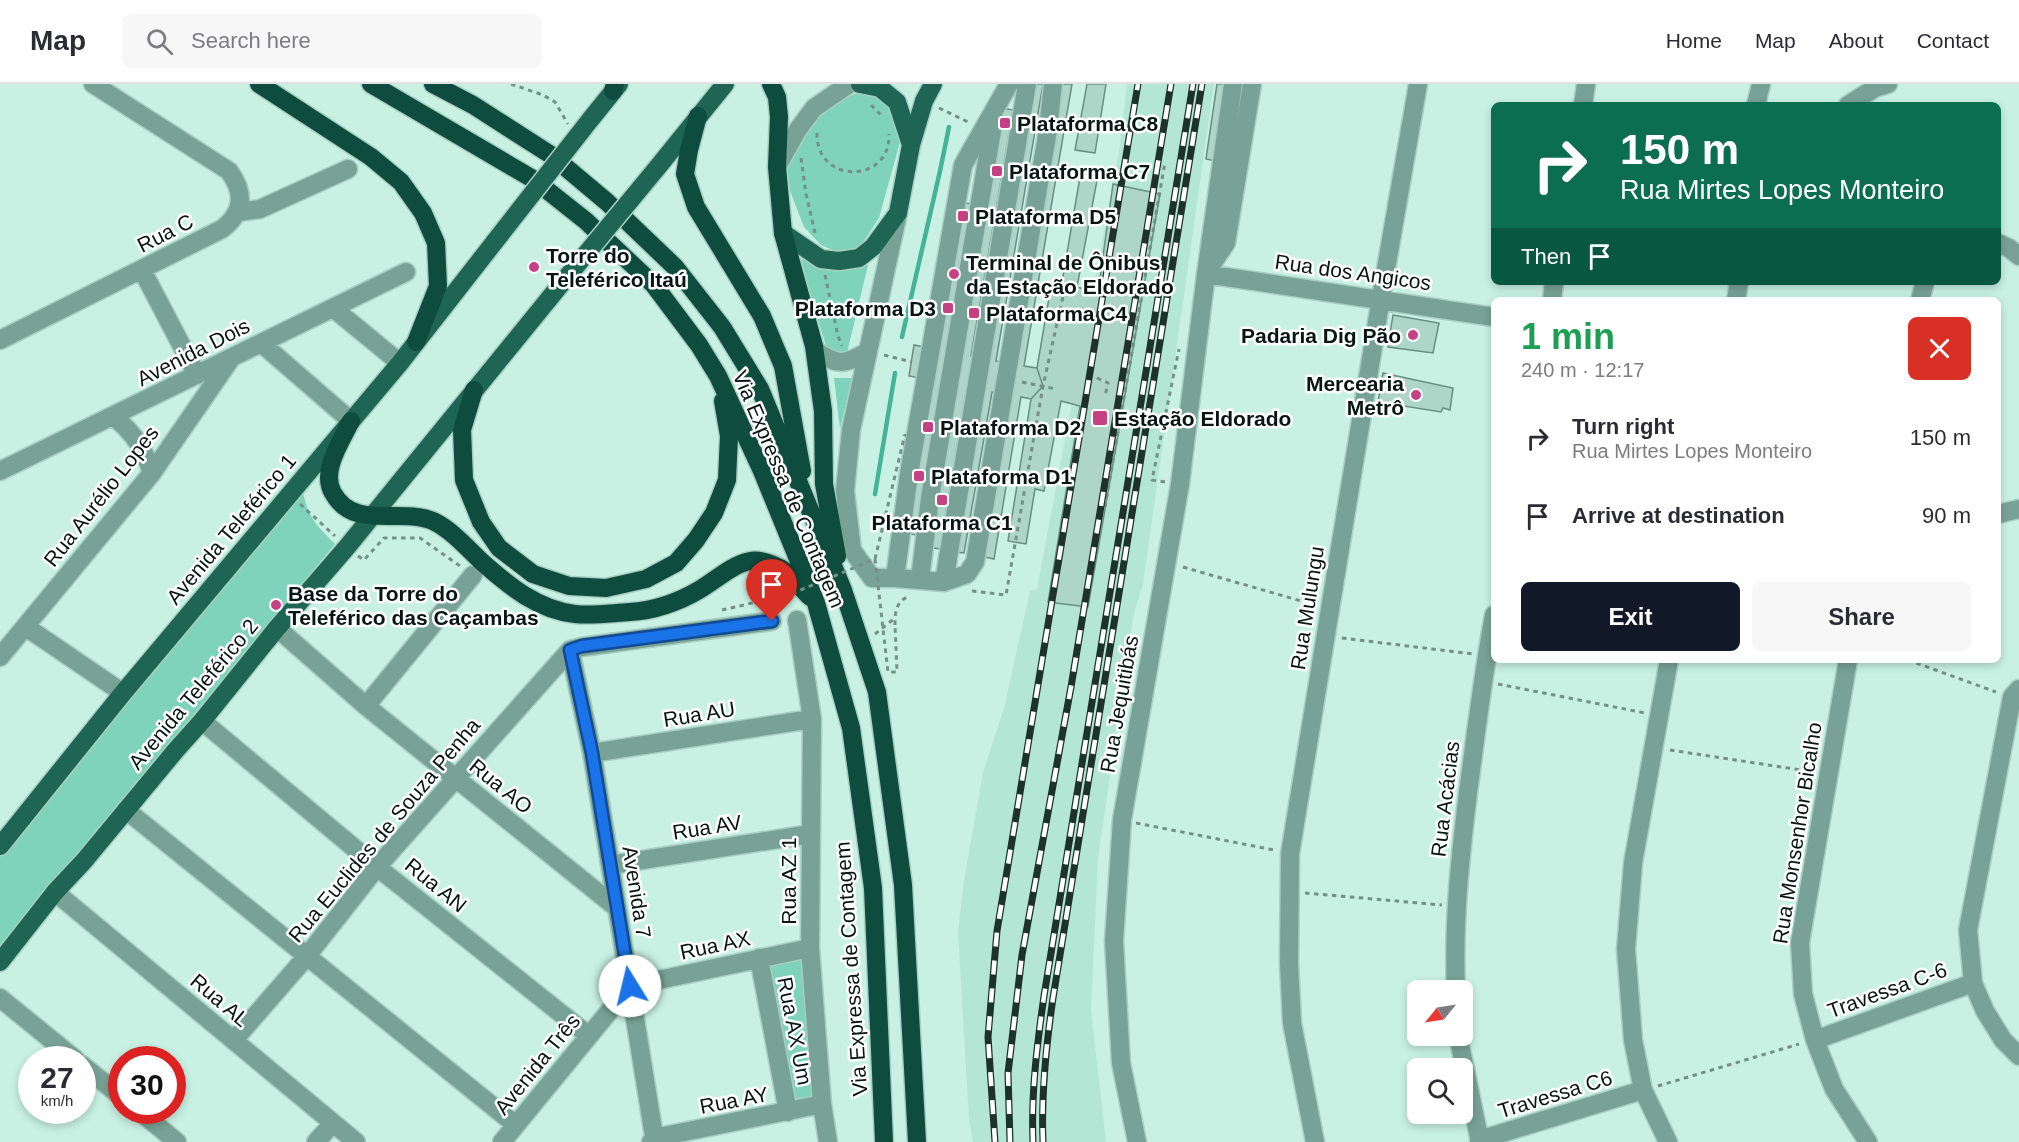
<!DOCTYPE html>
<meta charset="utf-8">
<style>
:root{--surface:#fff;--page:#f7f7f7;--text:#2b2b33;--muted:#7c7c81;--line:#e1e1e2;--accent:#111827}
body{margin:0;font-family:Helvetica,sans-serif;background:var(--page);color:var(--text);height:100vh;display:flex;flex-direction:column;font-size:22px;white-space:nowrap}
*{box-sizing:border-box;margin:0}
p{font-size:20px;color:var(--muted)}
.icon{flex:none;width:33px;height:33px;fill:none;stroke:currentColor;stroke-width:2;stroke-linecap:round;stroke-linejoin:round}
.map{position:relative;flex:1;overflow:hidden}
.panel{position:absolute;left:1491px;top:213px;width:510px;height:366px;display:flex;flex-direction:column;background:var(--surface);border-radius:9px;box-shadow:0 3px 9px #0003}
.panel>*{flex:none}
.top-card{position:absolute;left:1491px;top:18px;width:510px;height:183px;border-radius:9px;box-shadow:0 3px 9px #0003;background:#0b6e4f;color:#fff;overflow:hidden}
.needle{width:39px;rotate:240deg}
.controls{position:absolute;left:1407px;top:896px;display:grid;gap:12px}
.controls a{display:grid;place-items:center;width:66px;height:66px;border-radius:9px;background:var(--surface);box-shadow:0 3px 9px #0003;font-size:30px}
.speed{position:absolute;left:18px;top:962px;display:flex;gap:12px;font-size:30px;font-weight:700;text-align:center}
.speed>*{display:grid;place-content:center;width:78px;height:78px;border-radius:50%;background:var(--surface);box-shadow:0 3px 9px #0003;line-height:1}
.speed small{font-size:15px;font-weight:400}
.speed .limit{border:9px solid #d22;background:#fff;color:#111}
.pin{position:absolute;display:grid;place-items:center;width:51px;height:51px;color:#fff;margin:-62px -26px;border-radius:50% 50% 50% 0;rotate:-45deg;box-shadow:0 0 6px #0007}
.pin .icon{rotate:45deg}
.me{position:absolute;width:66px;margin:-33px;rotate:351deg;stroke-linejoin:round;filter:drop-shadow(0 0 4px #0008)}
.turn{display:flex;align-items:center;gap:21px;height:126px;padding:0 30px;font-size:27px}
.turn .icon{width:78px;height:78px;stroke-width:2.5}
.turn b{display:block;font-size:42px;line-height:51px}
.then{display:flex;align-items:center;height:57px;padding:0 30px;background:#0003;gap:12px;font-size:22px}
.round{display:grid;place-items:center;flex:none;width:63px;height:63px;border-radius:9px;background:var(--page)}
.headline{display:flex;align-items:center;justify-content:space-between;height:102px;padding:0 30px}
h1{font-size:36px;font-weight:700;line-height:45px;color:#1e9e55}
.action{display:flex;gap:12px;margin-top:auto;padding:12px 30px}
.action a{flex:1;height:69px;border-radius:9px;background:var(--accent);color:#fff;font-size:24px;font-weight:700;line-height:69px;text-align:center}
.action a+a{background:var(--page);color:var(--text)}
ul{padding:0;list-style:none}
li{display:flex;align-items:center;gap:18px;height:78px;padding:0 30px}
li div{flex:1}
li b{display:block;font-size:22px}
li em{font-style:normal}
header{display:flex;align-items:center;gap:36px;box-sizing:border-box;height:84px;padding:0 30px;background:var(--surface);border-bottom:2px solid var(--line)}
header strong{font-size:28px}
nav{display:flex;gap:33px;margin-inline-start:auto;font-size:21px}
.search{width:420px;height:54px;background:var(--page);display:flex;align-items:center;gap:15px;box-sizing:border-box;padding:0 21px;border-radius:9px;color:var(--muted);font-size:22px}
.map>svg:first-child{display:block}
.built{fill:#b4e6d6}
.green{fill:#7fd3ba}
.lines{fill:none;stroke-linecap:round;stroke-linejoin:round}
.stream{stroke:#44b498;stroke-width:4.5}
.building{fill:#add5c8;stroke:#688e82;stroke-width:1.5}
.minor-casing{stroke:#a9cec2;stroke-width:21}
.major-casing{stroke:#a9cec2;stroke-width:21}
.highway-casing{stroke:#a9cec2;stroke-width:21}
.path{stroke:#749188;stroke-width:3;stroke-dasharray:4.5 4.5;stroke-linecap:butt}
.minor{stroke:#78a295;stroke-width:18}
.major{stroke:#1f6554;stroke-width:18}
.highway{stroke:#0e4d3e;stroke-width:18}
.rail-casing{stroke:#1e312b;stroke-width:7}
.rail{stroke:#fff;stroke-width:4.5;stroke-dasharray:14;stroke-linecap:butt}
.major-bridge-casing{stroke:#a9cec2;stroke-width:21;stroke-linecap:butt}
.path-bridge{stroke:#749188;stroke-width:3;stroke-dasharray:4.5 4.5;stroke-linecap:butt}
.major-bridge{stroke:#1f6554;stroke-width:18}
.route-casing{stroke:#114b97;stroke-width:15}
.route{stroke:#1a73e8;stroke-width:10}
.poi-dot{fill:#c64184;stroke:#fff;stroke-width:2}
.labels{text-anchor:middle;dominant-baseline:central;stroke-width:5;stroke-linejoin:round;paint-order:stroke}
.poi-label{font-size:21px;font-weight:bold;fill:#071612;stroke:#fff;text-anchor:start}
.street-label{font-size:21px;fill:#071612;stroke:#fff}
</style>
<header>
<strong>Map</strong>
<div class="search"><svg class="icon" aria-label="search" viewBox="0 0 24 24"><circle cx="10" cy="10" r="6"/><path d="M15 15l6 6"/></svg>Search here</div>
<nav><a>Home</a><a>Map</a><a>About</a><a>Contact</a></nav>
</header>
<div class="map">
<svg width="2019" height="1058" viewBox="0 0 2019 1058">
<rect width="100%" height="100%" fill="#c8f1e3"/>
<path class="built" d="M 1127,0 L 1214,0 L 1143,500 L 1134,529 L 1098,774 L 1091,925 L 1106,1058 L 973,1058 L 969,1035 L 958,848 L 964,797 L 983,688 L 1004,624 L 1030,507 L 1037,505 L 1120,62 Z"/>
<path class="green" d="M 857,9 L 876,12 L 890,25 L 898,43 L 900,58 L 879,134 L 858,166 L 842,170 L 821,161 L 804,143 L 790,107 L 787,84 L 809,42 L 820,29 L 835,18 Z
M 799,174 C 826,186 839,187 868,181 L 847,269 L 838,271 L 827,265 Z
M 834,294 L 852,294 L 840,345 Z
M 302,403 C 307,432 314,439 335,460 L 0,865 L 0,771 Z
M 809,865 L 818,1021 L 788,1027 L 760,875 Z"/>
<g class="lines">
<path class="stream" d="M 902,253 L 940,87 L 949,43
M 875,410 L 895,289"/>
</g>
<path class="building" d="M 1031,0 L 1043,0 L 996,277 L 1014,280 L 1061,0 L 1072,0 L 1024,282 L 1037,284 L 1043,302 L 1031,315 L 1021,313 L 994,475 L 984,473 L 1011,311 L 992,308 L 964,469 L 954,468 L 981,306 L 967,303 L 940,465 L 927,463 L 942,298 L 916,451 L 904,449 L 930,296 L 909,292 L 914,261 L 935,265 L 960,118 L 972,120 L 1002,24 L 1013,26 L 971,272 L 984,275 Z
M 1087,0 L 1106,0 L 1095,69 L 1075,66 Z
M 1217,0 L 1227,0 L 1216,77 L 1206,75 Z
M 1081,87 L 1098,91 L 1077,203 L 1098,209 L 1113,100 L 1160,110 L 1088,523 L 1048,518 L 1080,322 L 1061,317 L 1044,407 L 1035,405 L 1026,460 L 1008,457 L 1031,315 L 1043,302 L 1037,284 L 1051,202 L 1061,204 Z
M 1393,231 L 1439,239 L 1433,269 L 1388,263 Z
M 1383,289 L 1453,304 L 1450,326 L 1443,324 L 1441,328 L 1378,318 Z"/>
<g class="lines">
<defs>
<path id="minor" d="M 1583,21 L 1586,0
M 1756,21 L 1761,0
M 1848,21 L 1875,4 L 1888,0
M 777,83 L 797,47 L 814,24 L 849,0
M 238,128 L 260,125 L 348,85
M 898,129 L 851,346 L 845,407 L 852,466 L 872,494 L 895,494 L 944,498 L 967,490 L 975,478 L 1048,46 L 1053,0
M 1998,159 L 2009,164 L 2019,172
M 142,186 L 197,291
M 1208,186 L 1226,159 L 1252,0
M 1206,190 L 1494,233
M 1552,216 L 1554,198
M 1736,216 L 1739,198
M 1920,216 L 1925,198
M 333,224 L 400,279
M 0,256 L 222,145 C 244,128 245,109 229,87 L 93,0
M 261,259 L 351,337
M 815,266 C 836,282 845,281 867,268
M 114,333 C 134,349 144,365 152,389
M 0,387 L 406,188
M 1998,430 L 2019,425
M 895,494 L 909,390 L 963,81 L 1009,0
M 920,495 L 930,414 L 994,35
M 944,498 L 1027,0
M 797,536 L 812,635 L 810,864 L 822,1020 L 828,1058
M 26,543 L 123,609
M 277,544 L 366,622 L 617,824
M 570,566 L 592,669 L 655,1058
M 570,566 L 582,563 L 772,537
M 0,573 L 152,389 L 230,276
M 1848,576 L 1800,859 L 1803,910 L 1815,956 L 1834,1005 L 1868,1058
M 2019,605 L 2012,613 L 1968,846 L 1973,899 L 1985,927 L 2003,956 L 2019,972
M 366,622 L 473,491
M 202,637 L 377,783 L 588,951
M 592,669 L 812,635
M 126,726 L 516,1041
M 610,781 L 811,750
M 55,808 L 356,1058
M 759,874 L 788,1028
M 1456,906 C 1453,840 1460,774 1468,709 C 1476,649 1483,590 1494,531
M 0,914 L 75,975
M 1458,951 L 1480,1058
M 234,956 L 307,872 L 377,783 L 570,566
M 1815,956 L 1973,899
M 82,981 L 122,1013
M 138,1026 L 177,1058
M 1479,1056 L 1643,1006
M 316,1058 L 333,1039
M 502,1058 L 630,902 L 810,864
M 651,1058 L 654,1054 L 822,1020
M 1137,1058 L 1121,979 L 1114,857 L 1122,736 L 1180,400 L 1206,190 L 1233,0
M 1315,1058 L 1292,939 L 1289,879 L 1290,770 L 1381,214 L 1418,0
M 1668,1058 L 1643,1006 L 1633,956 L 1626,865 L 1633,779 L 1669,576"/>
<path id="major" d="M 860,0 L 880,4 L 897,18 L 911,61
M 590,36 L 619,0
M 657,84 L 725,0
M 783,149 L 821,175 L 839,177 L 859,174 L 873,163 L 898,129 L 911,61 L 924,17 L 933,0
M 0,762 L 123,609 L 400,279 L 496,156
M 0,878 L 55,808 L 84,777 L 176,666 L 202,637 L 277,544 L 347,463 L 557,205"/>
<path id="highway" d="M 259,0 L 371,73 L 401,98 L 423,129 L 436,159 L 438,202 L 416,258
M 371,0 L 533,95 L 586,137 L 654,201 L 699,261 L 718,292 L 762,387 L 816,519 L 851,644 L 873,804 L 884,1058
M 433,0 L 473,21 L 551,71 L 607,118 L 675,183 L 722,243 L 760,305 L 843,506 L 877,608 L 903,801 L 917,1058
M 771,0 L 777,13 L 779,33 L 777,83 L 783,149 L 814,262 L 823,327 L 824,400 L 837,472
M 613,7 L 615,0
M 698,32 L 689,66 L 685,90 L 696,123 L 762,232 L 783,282 L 802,387
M 474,306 L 462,346 L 464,396 L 481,438 L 499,464 L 533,490 L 569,502 L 606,504 L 646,495 L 676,479 L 696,456 L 714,429 L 727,396 L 729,352 L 723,317
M 351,337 C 342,356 320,387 333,409 C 354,447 400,423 433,437 C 452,446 467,464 482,478 C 509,502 538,526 575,530 C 593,532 612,529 630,528 C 653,527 679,518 699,506 C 715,497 731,481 750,477 C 759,475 772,480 780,484 C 791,490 801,504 810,513"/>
</defs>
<use href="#minor" class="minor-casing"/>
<use href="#major" class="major-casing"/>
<use href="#highway" class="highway-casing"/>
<path class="path" d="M 511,0 L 543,11 L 555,18 L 568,40
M 871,21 L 883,33
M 939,24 L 968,38
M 817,49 C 816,101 891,100 889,50
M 801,74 L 806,110 L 816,153
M 825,191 L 838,252 L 842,262
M 884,271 L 912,278
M 1097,294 L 1108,299 L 1105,312
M 1022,298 L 1056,305
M 1165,398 L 1152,396 L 1179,265
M 300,420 L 335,452
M 1105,423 L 1165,78
M 358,472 L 364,476 L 384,454 L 420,454 L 460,482
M 1183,483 L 1315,521
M 972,507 L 1006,511 L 1043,302 L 1064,208
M 895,541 C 895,527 896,518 909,512
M 875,550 L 895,534
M 1342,554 L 1473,570
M 1908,576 L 1996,608
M 1498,600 L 1645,629
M 1670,666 L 1814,688
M 1136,739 L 1274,766
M 1305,809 L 1442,821
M 1658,1002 L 1799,960"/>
<use href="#minor" class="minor"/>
<use href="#major" class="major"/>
<use href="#highway" class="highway"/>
<defs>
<path id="rail" d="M 995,1058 L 988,953 L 997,847 L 1138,0
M 1010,1058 L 1008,989 L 1022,871 L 1071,603 L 1171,0
M 1033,1058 C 1031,1009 1037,961 1044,912 L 1193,0
M 1043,1058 C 1041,1009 1046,962 1053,914 L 1202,0"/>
</defs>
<use href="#rail" class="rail-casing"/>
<use href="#rail" class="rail"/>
<defs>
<path id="major-bridge" d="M 496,156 L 590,36
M 557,205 L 657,84"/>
</defs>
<use href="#major-bridge" class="major-bridge-casing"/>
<path class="path-bridge" d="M 875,475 L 888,588 L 897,588 L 895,541
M 722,526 L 791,510 L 875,475 L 905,350"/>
<use href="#major-bridge" class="major-bridge"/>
</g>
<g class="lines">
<defs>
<path id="route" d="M 630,902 L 592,669 L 570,566 L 582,562 L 772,537"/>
</defs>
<use href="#route" class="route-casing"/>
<use href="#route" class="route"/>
</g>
<g class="poi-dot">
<rect x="999" y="33" width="12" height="12" rx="3"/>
<rect x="991" y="81" width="12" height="12" rx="3"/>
<rect x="957" y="126" width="12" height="12" rx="3"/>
<circle cx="534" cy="183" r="6"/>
<circle cx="954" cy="190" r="6"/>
<rect x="942" y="218" width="12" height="12" rx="3"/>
<rect x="968" y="223" width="12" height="12" rx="3"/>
<circle cx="1413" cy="251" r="6"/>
<circle cx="1416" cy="311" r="6"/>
<rect x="1092" y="326" width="16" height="16" rx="3"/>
<rect x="922" y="337" width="12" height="12" rx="3"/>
<rect x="913" y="386" width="12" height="12" rx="3"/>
<rect x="936" y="410" width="12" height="12" rx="3"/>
<circle cx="276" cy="521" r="6"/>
</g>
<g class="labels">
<g class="poi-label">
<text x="1017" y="39">Plataforma C8</text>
<text x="1009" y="87">Plataforma C7</text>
<text x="975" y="132">Plataforma D5</text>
<text x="546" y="171">Torre do<tspan x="546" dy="24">Teleférico Itaú</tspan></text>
<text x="966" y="178">Terminal de Ônibus<tspan x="966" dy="24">da Estação Eldorado</tspan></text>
<text x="936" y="224" text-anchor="end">Plataforma D3</text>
<text x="986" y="229">Plataforma C4</text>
<text x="1401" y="251" text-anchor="end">Padaria Dig Pão</text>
<text x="1404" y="299" text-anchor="end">Mercearia<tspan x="1404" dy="24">Metrô</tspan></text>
<text x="1114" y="334">Estação Eldorado</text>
<text x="940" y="343">Plataforma D2</text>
<text x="931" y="392">Plataforma D1</text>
<text x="942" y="438" text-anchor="middle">Plataforma C1</text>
<text x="288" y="509">Base da Torre do<tspan x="288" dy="24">Teleférico das Caçambas</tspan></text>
</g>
<g class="street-label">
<text transform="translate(165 149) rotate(-27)">Rua C</text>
<text transform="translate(1353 188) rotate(8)">Rua dos Angicos</text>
<text transform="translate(193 268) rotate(-27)">Avenida Dois</text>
<text transform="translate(789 405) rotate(67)">Via Expressa de Contagem</text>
<text transform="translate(101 412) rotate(-52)">Rua Aurélio Lopes</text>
<text transform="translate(231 445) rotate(-50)">Avenida Teleférico 1</text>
<text transform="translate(1307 524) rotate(-81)">Rua Mulungu</text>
<text transform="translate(193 610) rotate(-50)">Avenida Teleférico 2</text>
<text transform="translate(1119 620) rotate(-80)">Rua Jequitibás</text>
<text transform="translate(699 630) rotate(-9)">Rua AU</text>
<text transform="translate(501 702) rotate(39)">Rua AO</text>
<text transform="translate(1445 715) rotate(-83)">Rua Acácias</text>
<text transform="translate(707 743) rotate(-9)">Rua AV</text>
<text transform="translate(384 746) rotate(-50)">Rua Euclides de Souza Penha</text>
<text transform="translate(1797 749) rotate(-81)">Rua Monsenhor Bicalho</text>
<text transform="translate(788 797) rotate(-90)">Rua AZ 1</text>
<text transform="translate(436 801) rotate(39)">Rua AN</text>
<text transform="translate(637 808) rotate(81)">Avenida 7</text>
<text transform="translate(715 861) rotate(-12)">Rua AX</text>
<text transform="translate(851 885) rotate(-94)">Via Expressa de Contagem</text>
<text transform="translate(1887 906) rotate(-20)">Travessa C-6</text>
<text transform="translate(220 916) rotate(40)">Rua AL</text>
<text transform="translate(795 947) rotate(79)">Rua AX Um</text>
<text transform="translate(537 980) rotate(-51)">Avenida Três</text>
<text transform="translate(1555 1010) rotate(-17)">Travessa C6</text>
<text transform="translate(734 1016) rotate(-11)">Rua AY</text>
</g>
</g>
</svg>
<div class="controls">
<a><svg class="needle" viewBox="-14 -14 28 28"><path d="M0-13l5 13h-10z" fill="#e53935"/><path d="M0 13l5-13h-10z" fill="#7c7c81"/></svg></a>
<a><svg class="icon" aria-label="search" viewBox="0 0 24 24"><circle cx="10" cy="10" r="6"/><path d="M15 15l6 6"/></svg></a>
</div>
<div class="speed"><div>27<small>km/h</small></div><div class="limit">30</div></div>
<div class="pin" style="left:772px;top:537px;background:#d93025"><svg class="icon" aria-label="arrive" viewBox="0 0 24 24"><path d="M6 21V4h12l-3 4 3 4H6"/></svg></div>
<svg class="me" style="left:630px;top:902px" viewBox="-20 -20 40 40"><circle r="19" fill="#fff"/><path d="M0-13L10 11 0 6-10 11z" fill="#1a73e8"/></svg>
<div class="top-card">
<div class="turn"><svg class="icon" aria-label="right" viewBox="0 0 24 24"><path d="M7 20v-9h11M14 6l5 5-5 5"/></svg><div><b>150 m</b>Rua Mirtes Lopes Monteiro</div></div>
<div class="then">Then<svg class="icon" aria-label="arrive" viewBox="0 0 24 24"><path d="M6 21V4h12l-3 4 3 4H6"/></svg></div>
</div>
<section class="panel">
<div class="headline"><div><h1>1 min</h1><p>240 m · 12:17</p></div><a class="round" style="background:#d93025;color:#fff"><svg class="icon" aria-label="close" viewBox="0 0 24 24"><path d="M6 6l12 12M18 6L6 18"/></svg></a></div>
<ul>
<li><svg class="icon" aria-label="right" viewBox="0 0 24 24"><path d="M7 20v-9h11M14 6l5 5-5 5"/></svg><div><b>Turn right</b><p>Rua Mirtes Lopes Monteiro</p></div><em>150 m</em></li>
<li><svg class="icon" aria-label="arrive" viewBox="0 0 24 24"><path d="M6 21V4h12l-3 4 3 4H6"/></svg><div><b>Arrive at destination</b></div><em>90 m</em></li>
</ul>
<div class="action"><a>Exit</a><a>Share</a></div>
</section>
</div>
